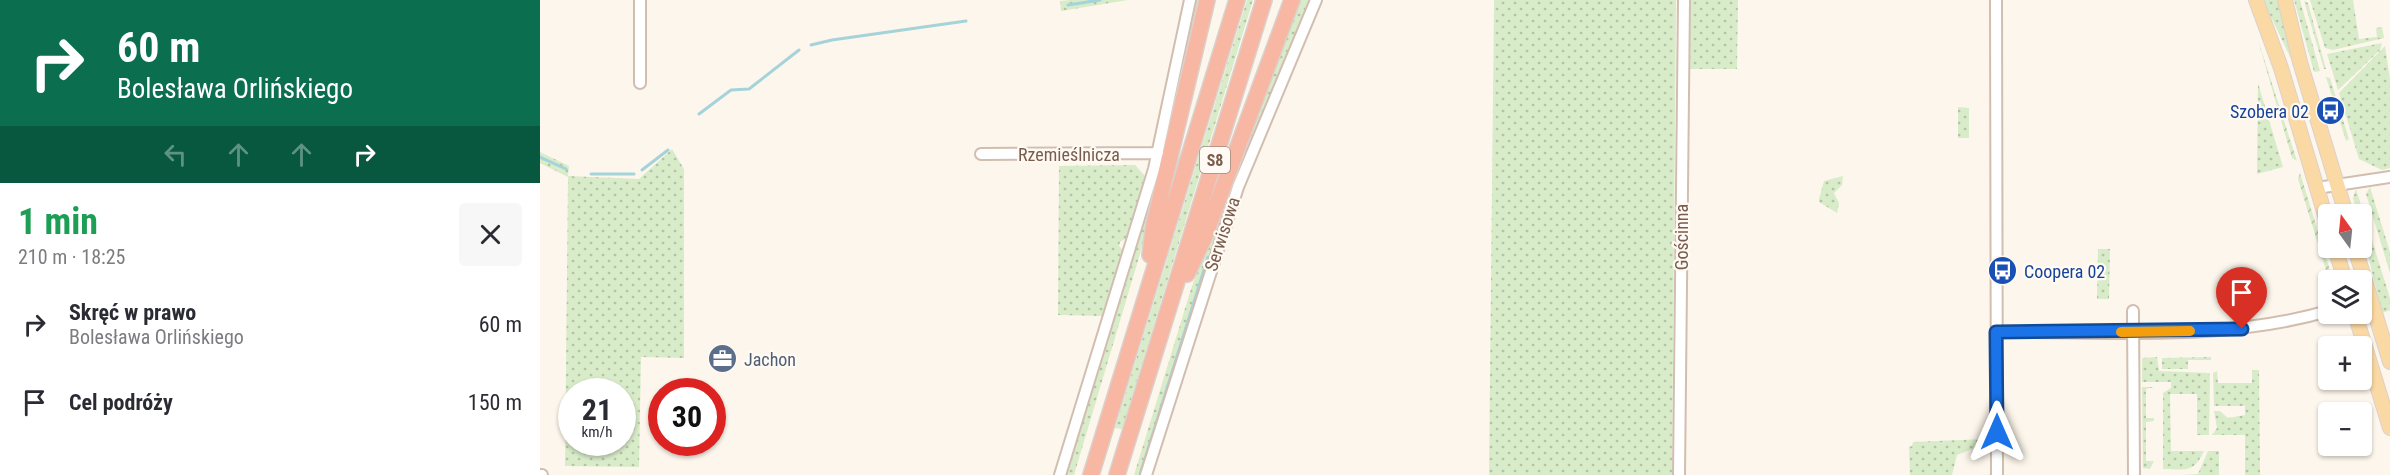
<!DOCTYPE html>
<html lang="pl">
<meta charset="utf-8">
<style>
:root{--surface:#fff;--page:#f7f7f7;--text:#2b2b33;--muted:#7c7c81}
body{margin:0;font-family:"Roboto Condensed",sans-serif;background:var(--page);color:var(--text);height:100vh;display:flex;flex-direction:column;font-size:22px;white-space:nowrap}
*{box-sizing:border-box;margin:0}
p{font-size:20px;color:var(--muted)}
.icon{flex:none;width:33px;height:33px;fill:none;stroke:currentColor;stroke-width:2;stroke-linecap:round;stroke-linejoin:round}
.map{position:relative;flex:1;overflow:hidden}
.panel{display:flex;flex-direction:column;background:var(--surface);width:540px}
.panel>*{flex:none}
.banner{background:#0b6e4f;color:#fff;overflow:hidden}
.needle{width:39px;rotate:345deg}
.fabs{position:absolute;left:1778px;top:204px;display:grid;gap:12px}
.fabs a{display:grid;place-items:center;width:54px;height:54px;border-radius:6px;background:var(--surface);box-shadow:0 2px 4px #0004;font-size:30px}
.speed{position:absolute;left:18px;top:378px;display:flex;gap:12px;font-size:30px;font-weight:700;text-align:center}
.speed>*{display:grid;place-content:center;width:78px;height:78px;border-radius:50%;background:var(--surface);box-shadow:0 2px 4px #0004;line-height:1}
.speed small{font-size:15px;font-weight:400}
.speed .limit{border:9px solid #d22;background:#fff;color:#111}
.pin{position:absolute;display:grid;place-items:center;width:51px;height:51px;color:#fff;margin:-62px -26px;border-radius:50% 50% 50% 0;rotate:-45deg;box-shadow:0 0 6px #0007}
.pin .icon{rotate:45deg}
.me{position:absolute;width:66px;margin:-33px;rotate:0deg;stroke-linejoin:round;filter:drop-shadow(0 0 4px #0008)}
.turn{display:flex;align-items:center;gap:21px;height:126px;padding:0 18px;font-size:27px}
.turn .icon{width:78px;height:78px;stroke-width:2.5}
.turn b{display:block;font-size:42px;line-height:51px}
.lanes{display:flex;align-items:center;height:57px;padding:0 18px;background:#0003;justify-content:center;gap:30px;direction:ltr}
.lanes .off{opacity:.35}
.round{display:grid;place-items:center;flex:none;width:63px;height:63px;border-radius:6px;background:var(--page)}
.summary{display:flex;align-items:center;justify-content:space-between;height:102px;padding:0 18px}
h1{font-size:36px;font-weight:700;line-height:45px;color:#1e9e55}
ul{padding:0;list-style:none}
li{display:flex;align-items:center;gap:18px;height:78px;padding:0 18px}
li div{flex:1}
li b{display:block;font-size:22px}
li em{font-style:normal}
main{display:flex;flex:1;min-height:0}
.map>svg:first-child{display:block}
.grass{fill:url(#grass-dots);fill-rule:evenodd}
.garden{fill:url(#garden-furrows)}
.lines{fill:none;stroke-linecap:round;stroke-linejoin:round}
.stream{stroke:#a5d3da;stroke-width:3}
.minor-casing{stroke:#d1beb0;stroke-width:14}
.major-casing{stroke:#dad1cd;stroke-width:16}
.highway-casing{stroke:#dad1cd;stroke-width:18}
.minor{stroke:#fff;stroke-width:10}
.major{stroke:#fbd9a5;stroke-width:14}
.highway{stroke:#f7b7a3;stroke-width:15}
.route-casing{stroke:#114b97;stroke-width:15}
.route{stroke:#1a73e8;stroke-width:10}
.slow{stroke:#f59e0b;stroke-width:10}
.labels{text-anchor:middle;dominant-baseline:central;stroke-width:4.5;stroke-linejoin:round;paint-order:stroke}
.shield{fill:#fffaf3;stroke:#a28b7f;stroke-width:1.5}
.shield-label{font-size:16px;font-weight:bold;fill:#7a5c4d}
.transit-label{font-size:18px;fill:#164399;stroke:#fffaf3;text-anchor:end}
.street-label{font-size:18px;fill:#7a5c4d;stroke:#fffaf3}
.service-label{font-size:18px;fill:#4e5e75;stroke:#fffaf3;text-anchor:start}
</style>
<main>
<section class="panel">
<div class="banner">
<div class="turn"><svg class="icon" aria-label="right" viewBox="0 0 24 24"><path d="M7 20v-9h11M14 6l5 5-5 5"/></svg><div><b>60 m</b>Bolesława Orlińskiego</div></div>
<div class="lanes"><svg class="icon off" aria-label="left" viewBox="0 0 24 24"><path d="M17 20v-9H6M10 6l-5 5 5 5"/></svg><svg class="icon off" aria-label="ahead" viewBox="0 0 24 24"><path d="M12 20V5M6 11l6-6 6 6"/></svg><svg class="icon off" aria-label="ahead" viewBox="0 0 24 24"><path d="M12 20V5M6 11l6-6 6 6"/></svg><svg class="icon" aria-label="right" viewBox="0 0 24 24"><path d="M7 20v-9h11M14 6l5 5-5 5"/></svg></div>
</div>
<div class="summary"><div><h1>1 min</h1><p>210 m · 18:25</p></div><a class="round"><svg class="icon" aria-label="close" viewBox="0 0 24 24"><path d="M6 6l12 12M18 6L6 18"/></svg></a></div>
<ul>
<li><svg class="icon" aria-label="right" viewBox="0 0 24 24"><path d="M7 20v-9h11M14 6l5 5-5 5"/></svg><div><b>Skręć w prawo</b><p>Bolesława Orlińskiego</p></div><em>60 m</em></li>
<li><svg class="icon" aria-label="arrive" viewBox="0 0 24 24"><path d="M6 21V4h12l-3 4 3 4H6"/></svg><div><b>Cel podróży</b></div><em>150 m</em></li>
</ul>
</section>
<div class="map">
<svg width="1850" height="475" viewBox="0 0 1850 475">
<defs>
<pattern id="grass-dots" width="8" height="8" patternUnits="userSpaceOnUse" patternTransform="scale(1.5)"><rect width="8" height="8" fill="#d8ecc9"/><path d="M2 2h.1M6 6h.1" fill="none" stroke="#b4c2a5" stroke-width="1.8" stroke-linecap="round"/></pattern>
<pattern id="garden-furrows" width="10" height="10" patternUnits="userSpaceOnUse" patternTransform="scale(1.5)"><rect width="10" height="10" fill="#d8ecc9"/><path d="M-1 1l2-2M0 10L10 0M9 11l2-2" fill="none" stroke="#b4c2a5"/></pattern>
</defs>
<rect width="100%" height="100%" fill="#fdf6ec"/>
<path class="grass" d="M 530,0 L 588,0 L 521,11 L 520,1 Z
M 656,0 L 663,0 L 600,254 L 534,475 L 526,475 L 619,165 Z
M 707,0 L 713,0 L 582,429 L 575,428 Z
M 758,0 L 771,0 L 687,204 L 602,475 L 594,475 L 651,289 Z
M 954,0 L 1136,0 L 1132,475 L 949,475 Z
M 1150,0 L 1198,0 L 1197,69 L 1150,69 Z
M 1723,0 L 1738,0 L 1751,59 Z
M 1754,0 L 1760,0 L 1780,71 L 1774,72 Z
M 1770,0 L 1813,0 L 1819,39 L 1837,37 L 1836,28 L 1842,27 L 1844,38 L 1793,50 L 1785,48 Z
M 1764,1 L 1768,3 L 1786,69 L 1784,69 Z
M 1842,43 L 1840,50 L 1798,90 L 1787,54 Z
M 1845,46 L 1850,79 L 1850,168 L 1842,170 L 1819,159 L 1799,93 Z
M 1786,77 L 1790,78 L 1809,139 L 1806,141 Z
M 1718,83 L 1743,167 L 1717,174 Z
M 1418,107 L 1429,108 L 1429,138 L 1418,138 Z
M 132,149 L 144,169 L 144,358 L 101,357 L 99,467 L 25,466 L 28,177 L 0,163 L 0,152 L 29,166 L 28,176 L 99,179 ZM 32,392 L 82,392 L 82,442 L 32,442 Z
M 595,165 L 605,176 L 589,237 L 580,242 L 579,246 L 583,250 L 562,316 L 518,315 L 519,166 Z
M 1303,176 L 1302,185 L 1294,193 L 1299,203 L 1297,213 L 1279,202 L 1279,199 L 1284,181 Z
M 1830,187 L 1850,252 L 1850,273 L 1826,194 Z
M 1816,189 L 1850,298 L 1850,310 L 1842,313 L 1821,226 L 1821,214 L 1817,214 L 1813,198 Z
M 1558,249 L 1570,249 L 1569,299 L 1557,299 Z
M 1617,357 L 1619,371 L 1670,373 L 1669,435 L 1657,435 L 1657,394 L 1630,394 L 1631,451 L 1664,451 C 1653,474 1646,469 1623,469 L 1623,393 L 1631,388 L 1631,382 L 1602,382 L 1602,358 Z
M 1671,357 L 1671,360 L 1648,360 L 1648,369 L 1622,369 L 1622,358 Z
M 1712,370 L 1719,370 L 1720,475 L 1705,475 L 1705,435 L 1672,435 L 1677,428 L 1674,411 L 1680,411 L 1688,418 L 1705,415 L 1705,406 L 1674,406 L 1673,373 L 1677,371 L 1678,383 L 1712,383 Z
M 1602,387 L 1614,387 L 1606,389 L 1606,418 L 1614,418 L 1614,421 L 1606,422 L 1606,461 L 1614,461 L 1610,469 L 1603,468 Z
M 1445,439 L 1445,444 L 1417,455 L 1412,475 L 1370,475 L 1369,447 L 1372,446 L 1373,442 Z
M 1668,451 L 1679,451 L 1679,475 L 1643,475 L 1658,474 Z"/>
<path class="garden" d="M 1717,37 L 1757,161 L 1752,158 Z
M 1760,173 L 1793,280 L 1789,280 L 1758,179 Z"/>
<g class="lines">
<path class="stream" d="M 528,5 L 560,0
M 271,45 L 292,40 L 426,21
M 159,114 L 191,90 L 209,89 L 259,50
M 0,157 L 26,169
M 102,170 L 128,150
M 51,174 L 94,174
M 600,475 L 668,257"/>
<defs>
<path id="minor" d="M 1456,0 L 1457,475
M 100,83 L 100,0
M 441,154 L 618,153
M 1777,188 L 1850,177
M 1593,311 L 1594,475
M 1457,332 C 1567,331 1681,342 1788,311
M 0,475 L 2,475
M 520,475 L 614,169 L 650,0
M 606,475 L 698,187 L 776,0
M 1139,475 L 1144,0"/>
<path id="major" d="M 1716,0 L 1741,68 L 1788,225
M 1745,0 L 1760,62 L 1806,214
M 1795,248 L 1805,280
M 1815,248 L 1850,362
M 1815,314 L 1850,428"/>
<path id="highway" d="M 610,255 L 614,224 L 667,0
M 647,274 L 665,236 L 752,0
M 551,475 L 697,0
M 577,475 L 724,0"/>
</defs>
<use href="#minor" class="minor-casing"/>
<use href="#major" class="major-casing"/>
<use href="#highway" class="highway-casing"/>
<use href="#minor" class="minor"/>
<use href="#major" class="major"/>
<use href="#highway" class="highway"/>
</g>
<g class="lines">
<defs>
<path id="route" d="M 1457,432 L 1456,332 L 1702,329"/>
</defs>
<use href="#route" class="route-casing"/>
<use href="#route" class="route"/>
<path class="slow" d="M 1581,332 L 1650,331"/>
</g>
<defs>
<symbol id="bus-disc" viewBox="-11 -11 22 22"><circle r="9.5" fill="#1a4fb4" stroke="#fffaf3"/><path d="M-5-6H5V4H4V6H2V4H-2V6H-4V4H-5ZM-3.5-4V0h7V-4ZM-3.5 1.2v1.5H-2V1.2ZM2 1.2v1.5H3.5V1.2Z" fill="#fff"/></symbol>
<symbol id="office-disc" viewBox="-11 -11 22 22"><circle r="9.5" fill="#5c6f8a" stroke="#fffaf3"/><path d="M-6-3h4V-5.5h4V-3h4V5H-6ZM-1-4.5V-3h2v-1.5ZM-6 0V1H6V0Z" fill="#fff"/></symbol>
</defs>
<g fill-rule="evenodd">
<use href="#bus-disc" x="1774" y="94" width="33" height="33"/>
<use href="#bus-disc" x="1446" y="254" width="33" height="33"/>
<use href="#office-disc" x="166" y="342" width="33" height="33"/>
</g>
<g class="labels">
<rect class="shield" x="660" y="147" width="30" height="26" rx="4.5"/>
<g class="shield-label">
<text x="675" y="160">S8</text>
</g>
<g class="transit-label">
<text x="1769" y="111">Szobera 02</text>
<text x="1484" y="271" text-anchor="start">Coopera 02</text>
</g>
<g class="street-label">
<text x="529" y="154">Rzemieślnicza</text>
<text transform="translate(682 234) rotate(-72)">Serwisowa</text>
<text transform="translate(1141 237) rotate(-90)">Gościnna</text>
</g>
<g class="service-label">
<text x="204" y="359">Jachon</text>
</g>
</g>
</svg>
<div class="fabs">
<a><svg class="needle" viewBox="-14 -14 28 28"><path d="M0-13l5 13h-10z" fill="#e53935"/><path d="M0 13l5-13h-10z" fill="#7c7c81"/></svg></a>
<a><svg class="icon" aria-label="layers" viewBox="0 0 24 24"><path d="M12 4l9 5-9 5-9-5zM3 14l9 5 9-5"/></svg></a>
<a>+</a>
<a>−</a>
</div>
<div class="speed"><div>21<small>km/h</small></div><div class="limit">30</div></div>
<div class="pin" style="left:1702px;top:329px;background:#d93025"><svg class="icon" aria-label="arrive" viewBox="0 0 24 24"><path d="M6 21V4h12l-3 4 3 4H6"/></svg></div>
<svg class="me" style="left:1457px;top:432px" viewBox="-20 -20 40 40"><path d="M0-17L14 15 0 8-14 15z" fill="#1a73e8" stroke="#fff" stroke-width="4"/></svg>
</div>
</main>
